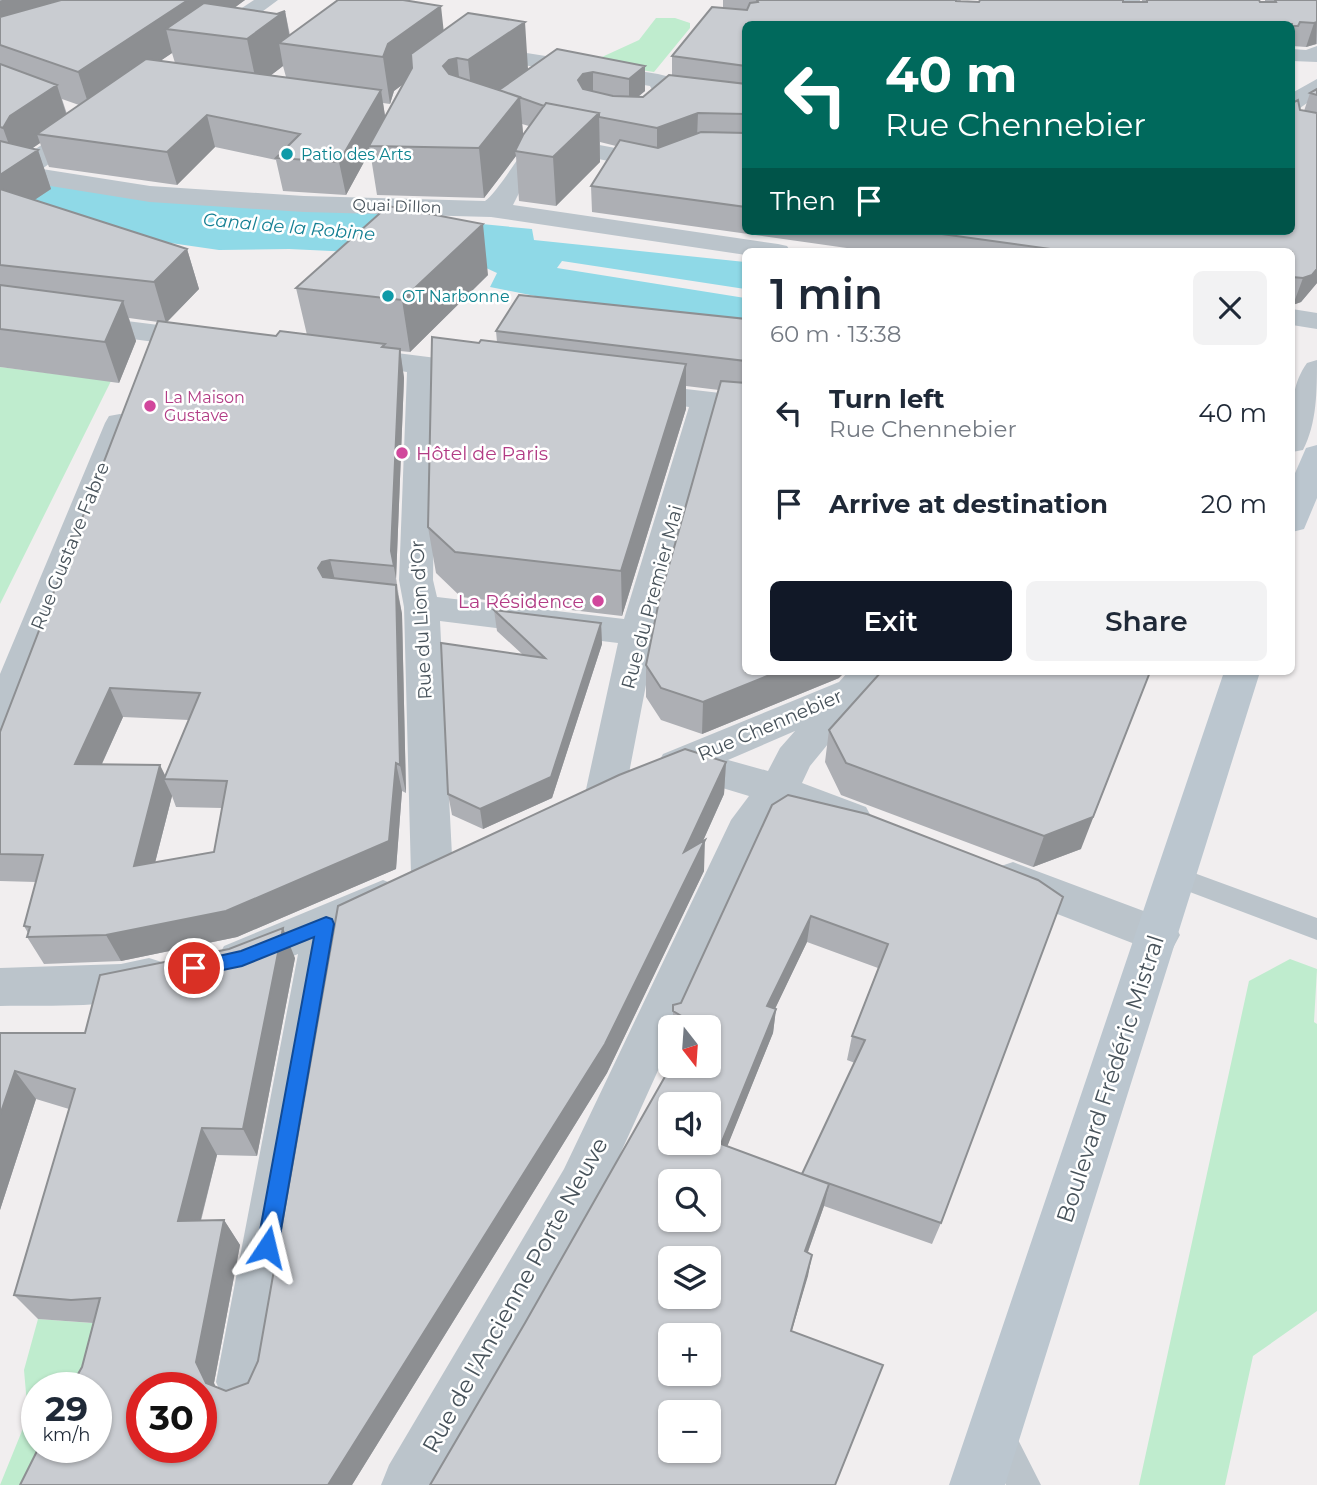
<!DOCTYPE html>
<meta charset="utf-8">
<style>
:root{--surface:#fff;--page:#f2f2f3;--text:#1f2937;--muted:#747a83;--accent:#111827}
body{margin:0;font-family:Montserrat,sans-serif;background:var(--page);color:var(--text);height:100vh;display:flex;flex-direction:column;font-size:26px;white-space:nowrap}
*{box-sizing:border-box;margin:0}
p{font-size:23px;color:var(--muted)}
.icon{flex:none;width:38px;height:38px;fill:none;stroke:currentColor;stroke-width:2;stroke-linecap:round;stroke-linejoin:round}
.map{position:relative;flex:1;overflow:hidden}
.side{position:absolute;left:742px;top:248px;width:553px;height:427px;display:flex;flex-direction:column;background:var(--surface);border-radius:10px;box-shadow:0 2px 5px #0004}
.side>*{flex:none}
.guide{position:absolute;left:742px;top:21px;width:553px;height:214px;border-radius:10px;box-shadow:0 2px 5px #0004;background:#00695c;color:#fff;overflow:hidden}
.needle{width:46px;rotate:163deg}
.controls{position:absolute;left:658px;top:1015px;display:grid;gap:14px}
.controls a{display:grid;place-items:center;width:63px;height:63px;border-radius:10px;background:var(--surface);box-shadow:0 2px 5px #0004;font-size:35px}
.speed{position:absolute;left:21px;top:1372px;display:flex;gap:14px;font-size:35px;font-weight:700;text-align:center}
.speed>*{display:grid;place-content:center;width:91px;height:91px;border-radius:50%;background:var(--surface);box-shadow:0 2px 5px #0004;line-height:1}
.speed small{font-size:18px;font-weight:400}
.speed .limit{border:10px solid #d22;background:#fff;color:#111}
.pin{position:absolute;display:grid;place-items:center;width:60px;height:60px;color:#fff;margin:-30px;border:4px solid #fff;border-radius:50%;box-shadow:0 2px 7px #0007}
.me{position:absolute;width:77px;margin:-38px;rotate:10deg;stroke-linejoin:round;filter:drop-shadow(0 0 5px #0008)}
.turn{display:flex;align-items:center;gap:24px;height:147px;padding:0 28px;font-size:32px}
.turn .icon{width:91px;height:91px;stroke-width:2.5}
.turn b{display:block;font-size:49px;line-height:60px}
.then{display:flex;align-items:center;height:66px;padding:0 28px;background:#0003;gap:14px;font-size:26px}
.round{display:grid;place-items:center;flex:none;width:74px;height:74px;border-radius:10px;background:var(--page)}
.head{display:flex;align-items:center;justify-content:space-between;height:119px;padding:0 28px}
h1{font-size:42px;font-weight:600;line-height:52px}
.action{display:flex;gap:14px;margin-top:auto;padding:14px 28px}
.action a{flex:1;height:80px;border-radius:10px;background:var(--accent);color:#fff;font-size:28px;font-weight:600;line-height:80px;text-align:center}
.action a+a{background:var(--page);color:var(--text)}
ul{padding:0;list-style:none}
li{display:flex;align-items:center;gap:21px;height:91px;padding:0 28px}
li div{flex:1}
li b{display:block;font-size:26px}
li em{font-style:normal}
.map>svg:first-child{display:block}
.green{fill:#bfecce}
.water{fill:#8fd9e7}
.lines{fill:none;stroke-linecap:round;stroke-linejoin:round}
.lane{fill:#bbc4cb;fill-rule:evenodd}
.street{fill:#bbc4cb;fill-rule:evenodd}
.secondary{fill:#bbc6cf;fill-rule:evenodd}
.wall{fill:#adafb4;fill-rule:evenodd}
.shaded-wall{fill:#8d8f92}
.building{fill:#c9ccd1;stroke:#8d8f92;stroke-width:2;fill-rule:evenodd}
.route{fill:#1a73e8;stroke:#114b97;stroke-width:2}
.culture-dot{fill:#0f9aa8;stroke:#fff;stroke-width:2.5}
.hotel-dot{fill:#d1479c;stroke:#fff;stroke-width:2.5}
.labels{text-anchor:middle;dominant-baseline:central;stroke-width:5;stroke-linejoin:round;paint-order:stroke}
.far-culture-label{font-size:16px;fill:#0d838f;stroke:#fff;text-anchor:start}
.far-street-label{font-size:16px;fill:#48535b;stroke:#fff}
.far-hotel-label{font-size:16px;fill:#b23c85;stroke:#fff;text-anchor:start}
.far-water-label{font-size:18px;font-style:italic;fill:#147f93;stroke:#fff}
.hotel-label{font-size:19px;fill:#b23c85;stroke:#fff;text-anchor:start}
.street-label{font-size:19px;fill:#48535b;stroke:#fff}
.near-street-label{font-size:23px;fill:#48535b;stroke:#fff}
</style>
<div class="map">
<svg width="1317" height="1485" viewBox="0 0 1317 1485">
<rect width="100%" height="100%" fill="#f1eeef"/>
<path class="green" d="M 656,18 L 675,18 L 690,23 L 690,28 L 654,72 L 591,62 L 639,40 Z
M 0,367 L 111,381 L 0,604 Z
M 1290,959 L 1317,969 L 1314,1022 L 1317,1024 L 1317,1311 L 1253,1356 L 1225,1485 L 1139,1485 L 1249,981 Z
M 38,1319 L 92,1323 L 120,1321 L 96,1388 L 37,1388 L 37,1447 L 72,1447 L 52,1485 L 0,1485 L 28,1416 L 24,1370 Z"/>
<path class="water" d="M 0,177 L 532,229 L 534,240 L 745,262 L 745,289 L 562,261 L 557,268 L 745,298 L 745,322 L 545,298 L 490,287 L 497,273 L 484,267 L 353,252 L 289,249 L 219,250 L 60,227 Z"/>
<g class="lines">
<path class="lane" d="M 1175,866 L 1317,918 L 1317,940 L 1166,883 L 1163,876 L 1166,869 Z
M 998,1420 L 1010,1424 L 1041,1485 L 1006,1485 L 982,1436 L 986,1424 Z"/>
<path class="street" d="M 254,0 L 278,0 L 217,45 L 201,45 L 198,40 L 201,35 Z
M 1120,0 L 1140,0 L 1139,24 L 1119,24 Z
M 476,45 L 658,74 L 666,76 L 671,84 L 746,94 L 746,108 L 663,97 L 655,95 L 650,86 L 468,56 L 465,51 L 468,46 Z
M 1317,46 L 1317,62 L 1292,61 L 1292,49 L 1306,50 Z
M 1317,79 L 1317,96 L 1300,108 L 1292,110 L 1292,93 Z
M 87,118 L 95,120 L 99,125 L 95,130 L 42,169 L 150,186 L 304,196 L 485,201 C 496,194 523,150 534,136 L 542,134 L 657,156 L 697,141 L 746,142 L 746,156 L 700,155 L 659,171 L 548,149 L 524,183 L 513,205 L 778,244 L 787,246 L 791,252 L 746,252 L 746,255 L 491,217 L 304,212 L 150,202 L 38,184 L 29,182 L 17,171 L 25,156 L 79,120 Z
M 0,305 L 206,331 L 216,334 L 220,340 L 216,346 L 206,349 L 0,321 Z
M 1292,309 L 1317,313 L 1317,329 L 1292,325 Z
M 349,347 L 484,364 L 494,367 L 499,373 L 494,379 L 484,382 L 436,376 L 433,580 L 437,597 L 624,619 L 689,407 L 623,398 L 619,392 L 623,386 L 634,383 L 746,396 L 746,414 L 718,411 L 656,633 L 625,794 L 619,805 L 605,809 L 591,805 L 585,794 L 618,643 L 440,621 L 453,875 L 447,887 L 432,892 L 417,887 L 411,875 L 404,607 L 399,580 L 407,372 L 339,362 L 334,356 L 339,350 Z
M 1317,360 C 1317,391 1317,423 1303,450 L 1292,452 C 1292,422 1288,389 1307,363 Z
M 120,414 L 131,416 L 135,423 L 19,720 L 13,730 L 0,734 L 0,674 L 105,423 L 109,416 Z
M 848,672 L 887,672 L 810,766 L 802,783 L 866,807 L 872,818 L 866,829 L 852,834 L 786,809 L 767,830 L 678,1027 L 670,1027 L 670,1044 L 598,1203 L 440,1485 L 381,1485 L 389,1465 L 564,1169 L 731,820 L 749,796 L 686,777 L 677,780 L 663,776 L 657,765 L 663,754 L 839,682 ZM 795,731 L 780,748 L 768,771 L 728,760 Z
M 1013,862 L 1173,922 L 1180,935 L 1173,948 L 1158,953 L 998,891 L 992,879 L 998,867 Z
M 383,880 L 398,886 L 404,898 L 398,910 L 345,933 L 270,1382 L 262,1401 L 243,1409 L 224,1401 L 216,1382 L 298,954 L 239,978 L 224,972 L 217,959 L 224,946 Z
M 149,958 L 165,963 L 171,977 L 165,991 C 113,1009 55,1005 0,1006 L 0,968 L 121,964 Z"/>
<path class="secondary" d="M 1317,445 L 1317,498 L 1304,529 L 1292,532 L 1292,480 L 1306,448 Z
M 1224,672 L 1260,672 L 1005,1485 L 949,1485 Z"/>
</g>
<path class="wall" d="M 0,0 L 245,0 L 234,8 L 277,14 L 285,11 L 290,35 L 443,31 L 528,69 L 498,90 L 557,49 L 645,66 L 645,91 L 638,97 L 643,97 L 672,75 L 672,56 L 723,8 L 723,0 L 961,0 L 960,2 L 1142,2 L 1142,0 L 1259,0 L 1260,2 L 1265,2 L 1265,0 L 1317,0 L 1317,44 L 1306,47 L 1292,46 L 1292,47 L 1292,24 L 746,24 L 746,231 L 1292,231 L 1300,110 L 1304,111 L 1310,93 L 1317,89 L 1317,283 L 1301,302 L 1292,305 L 1292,252 L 875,252 L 592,212 L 591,186 L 616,146 L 600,142 L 600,162 L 556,206 L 519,201 L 516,156 L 484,198 L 377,195 L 370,151 L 346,195 L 283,191 L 276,160 L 215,147 L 177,185 L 49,167 L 40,143 L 31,149 L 38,150 L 51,189 L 34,200 L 187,249 L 199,289 L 167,322 L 276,336 L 307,335 L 296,288 L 488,275 L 410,352 L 400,351 L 404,378 L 396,580 L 402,614 L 406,793 L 402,791 L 396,869 L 237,937 L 121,961 L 44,964 L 27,937 L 28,933 L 24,926 L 36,882 L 0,881 L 0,732 L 158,322 L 129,318 L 136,341 L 119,383 L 0,367 ZM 172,53 L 175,63 L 160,61 ZM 283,66 L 286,77 L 271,75 ZM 403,84 L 385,117 L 383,103 L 390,104 L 394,91 ZM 62,99 L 79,105 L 67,114 ZM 522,124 L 529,126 L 523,134 ZM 123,717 L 189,720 L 165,777 L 102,764 ZM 172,796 L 176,807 L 222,808 L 214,852 L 155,863 Z
M 746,319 L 746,672 L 839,678 L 702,734 L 661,720 L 646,697 L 646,665 L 719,390 L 686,386 L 686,409 L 622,616 L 461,597 L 436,573 L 428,527 L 479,343 L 497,342 L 496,331 Z
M 494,610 L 601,623 L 602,644 L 552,798 L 483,829 L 452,815 L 448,794 L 522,654 L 497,631 Z
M 829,730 L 1081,849 L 1033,867 L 841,795 L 825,762 Z
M 726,762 L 724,794 L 703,841 L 704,871 L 607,1073 L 352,1485 L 82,1367 L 93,1323 L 38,1319 L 14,1295 L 69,1109 L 36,1099 L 0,1210 L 0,1033 L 85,1033 L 295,958 L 257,1156 L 217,1155 L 201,1221 L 224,1220 L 240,1245 L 214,1383 L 215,1386 L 226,1391 L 248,1383 Z
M 867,814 L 941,1223 L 932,1244 L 824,1206 L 808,1252 L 808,1276 L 430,1485 L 709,1027 L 673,1027 L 673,1005 L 681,1003 ZM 807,942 L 878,968 L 852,1036 L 847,1060 L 855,1063 L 802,1174 L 727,1146 L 773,1033 L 776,1009 L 775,1008 Z"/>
<path class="shaded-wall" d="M 2,0 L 73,0 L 0,40 L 0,1 Z
M 188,0 L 245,0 L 200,33 L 166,29 L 172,53 L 90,109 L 78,72 Z
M 441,6 L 446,52 L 394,91 L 390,104 L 383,57 L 388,44 Z
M 285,11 L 291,45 L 279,43 L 283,66 L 257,86 L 247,39 Z
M 525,22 L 528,69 L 473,108 L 468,60 Z
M 1317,22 L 1316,44 L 1306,47 L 1314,23 Z
M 457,58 L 462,105 L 443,66 L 449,60 Z
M 645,66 L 645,91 L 629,104 L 629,79 Z
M 593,72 L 593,97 L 584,99 L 578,80 L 583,74 Z
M 57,85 L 69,123 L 37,134 L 40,143 L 24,154 L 38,150 L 51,189 L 0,223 L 0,175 L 16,164 L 3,128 L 10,116 Z
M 381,90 L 386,122 L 369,146 L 370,151 L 346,195 L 339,162 Z
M 520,97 L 524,145 L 515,151 L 516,156 L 484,198 L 479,148 Z
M 599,113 L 600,162 L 556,206 L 553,157 Z
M 698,113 L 697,138 L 657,153 L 657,128 Z
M 207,115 L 215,147 L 177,185 L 167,152 Z
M 483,224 L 488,275 L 410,352 L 402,300 Z
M 187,249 L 199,289 L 166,323 L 154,282 Z
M 1317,269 L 1317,283 L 1301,302 L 1293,305 L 1303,278 Z
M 123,301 L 136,341 L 119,383 L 105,342 Z
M 400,349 L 404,378 L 396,580 L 399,595 L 391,551 Z
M 686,364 L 686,409 L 622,616 L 621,571 Z
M 330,560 L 337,588 L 325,597 L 318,568 L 322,562 Z
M 396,585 L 402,614 L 406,793 L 400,765 Z
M 601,623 L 602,644 L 552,798 L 483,829 L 480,809 Z
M 777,672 L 845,672 L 839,678 L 702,734 L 703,702 Z
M 1150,672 L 1081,849 L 1033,867 L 1044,836 Z
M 110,688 L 123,717 L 89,792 L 75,764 Z
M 726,762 L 724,794 L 684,883 L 684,852 Z
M 396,763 L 402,791 L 396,869 L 237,937 L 121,961 L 106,935 Z
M 160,765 L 167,779 L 164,779 L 172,796 L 147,894 L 134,866 Z
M 705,840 L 704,871 L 607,1073 L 352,1485 L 328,1485 Z
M 811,916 L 807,942 L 765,1030 L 767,1006 Z
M 283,928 L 295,958 L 257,1156 L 243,1129 Z
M 776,1009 L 773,1033 L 719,1167 L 721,1144 Z
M 15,1071 L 36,1099 L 0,1210 L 0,1115 Z
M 202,1128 L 217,1155 L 194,1246 L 178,1221 Z
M 829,1184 L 824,1206 L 801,1271 L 805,1251 Z
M 224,1220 L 240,1245 L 214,1383 L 223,1403 L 206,1383 L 196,1362 Z
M 812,1255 L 808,1276 L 786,1350 L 791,1331 Z"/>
<path class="building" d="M 61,0 L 188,0 L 78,72 L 0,45 L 0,17 Z
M 338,0 L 403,0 L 441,6 L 388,44 L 383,57 L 279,43 Z
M 757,0 L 956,0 L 956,1 L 979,2 L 980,0 L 1123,0 L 1123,2 L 1147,2 L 1147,0 L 1259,0 L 1260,2 L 1276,2 L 1275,0 L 1317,0 L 1317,22 L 1314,23 L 1300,22 L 1298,26 L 1292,26 L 1292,24 L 746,24 L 746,66 L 672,56 L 712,7 L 747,10 L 750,3 L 758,2 Z
M 204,3 L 277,14 L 285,11 L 247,39 L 166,29 Z
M 468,13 L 525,22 L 468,60 L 457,58 L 449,60 L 443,66 L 449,74 L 520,97 L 479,148 L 369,146 L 412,68 L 411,54 Z
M 557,49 L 645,66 L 629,79 L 593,72 L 583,74 L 578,80 L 583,89 L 613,96 L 643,97 L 669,75 L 746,84 L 746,114 L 698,113 L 657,128 L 599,117 L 599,113 L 546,103 L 544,106 L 499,90 Z
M 146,59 L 381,90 L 339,162 L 276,158 L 300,134 L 207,115 L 167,152 L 37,134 Z
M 0,64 L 57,85 L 10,116 L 3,128 L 0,127 Z
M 1317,89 L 1317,95 L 1310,93 Z
M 1298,100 L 1300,110 L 1317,113 L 1317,269 L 1312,275 L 1303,278 L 1292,277 L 1292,252 L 1072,252 L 920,231 L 1292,231 L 1292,103 Z
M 546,103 L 599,113 L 553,157 L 515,151 L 523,135 Z
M 701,132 L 746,133 L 746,207 L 591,186 L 620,140 L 658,148 Z
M 0,141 L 38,150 L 0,175 Z
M 0,189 L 187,249 L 154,282 L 0,265 Z
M 388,206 L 483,224 L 402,300 L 296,288 Z
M 0,285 L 123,301 L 105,342 L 0,329 Z
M 519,295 L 746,319 L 746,361 L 496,331 Z
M 158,321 L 276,336 L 280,331 L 385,344 L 382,347 L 400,349 L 391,551 L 394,566 L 330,560 L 322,562 L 318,568 L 323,577 L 396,585 L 400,765 L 396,763 L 389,841 L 226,911 L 106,935 L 27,937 L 30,927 L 24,926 L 43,855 L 0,854 L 0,732 ZM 110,688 L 200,693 L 164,779 L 227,781 L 214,852 L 134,866 L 160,765 L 75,764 Z
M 432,337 L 479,343 L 481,340 L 686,364 L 621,571 L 455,552 L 428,527 Z
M 721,381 L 746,383 L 746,672 L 777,672 L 703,702 L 661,688 L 646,665 L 659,601 Z
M 494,610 L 601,623 L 551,777 L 480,809 L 448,794 L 441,643 L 545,658 Z
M 881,672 L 1150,672 L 1093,817 L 1044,836 L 846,763 L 829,730 Z
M 685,749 L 726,762 L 684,852 L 705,840 L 605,1044 L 328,1485 L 20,1485 L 39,1447 L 96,1447 L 96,1388 L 70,1388 L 82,1367 L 100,1298 L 71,1300 L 14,1295 L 75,1089 L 15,1071 L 0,1115 L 0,1033 L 85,1033 L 100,975 L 229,949 L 283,928 L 243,1129 L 202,1128 L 178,1221 L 224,1220 L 196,1362 L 206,1383 L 226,1391 L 248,1383 L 258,1361 L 338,906 L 619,775 ZM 142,1388 L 201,1388 L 201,1447 L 142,1447 Z
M 788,795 L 867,814 L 1038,880 L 1063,897 L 941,1223 L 802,1174 L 865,1040 L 852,1036 L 888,944 L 811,916 L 767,1006 L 776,1009 L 721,1144 L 829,1184 L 805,1251 L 812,1255 L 791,1331 L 883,1365 L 835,1485 L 430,1485 L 525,1323 L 671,1066 L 709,1066 L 709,1027 L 693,1027 L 695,1024 L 673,1011 L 673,1005 L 681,1003 L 772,805 ZM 670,1104 L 709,1104 L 709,1143 L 670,1143 ZM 670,1181 L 709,1181 L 709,1220 L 670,1220 ZM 670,1258 L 709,1258 L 709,1297 L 670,1297 ZM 670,1335 L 709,1335 L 709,1374 L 670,1374 ZM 670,1412 L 709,1412 L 709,1451 L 670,1451 Z"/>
<path class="route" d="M 326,917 L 332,919 L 334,924 L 278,1247 L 275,1255 L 267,1258 L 260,1255 L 257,1247 L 314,937 L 242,966 L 194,976 L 187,974 L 185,968 L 187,963 L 241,951 Z"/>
<g class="culture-dot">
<circle cx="287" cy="154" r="7"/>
<circle cx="388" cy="296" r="7"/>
</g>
<g class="hotel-dot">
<circle cx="150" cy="406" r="7"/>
<circle cx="402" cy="453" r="7"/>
<circle cx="598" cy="601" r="7"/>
</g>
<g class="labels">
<g class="far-culture-label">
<text x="301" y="154">Patio des Arts</text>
<text x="402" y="296">OT Narbonne</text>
</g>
<g class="far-street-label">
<text transform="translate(397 206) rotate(2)">Quai Dillon</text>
</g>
<g class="far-hotel-label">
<text x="164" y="397">La Maison<tspan x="164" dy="18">Gustave</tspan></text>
</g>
<g class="far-water-label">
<text transform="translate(289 227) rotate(5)">Canal de la Robine</text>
</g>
<g class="hotel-label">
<text x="416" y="453">Hôtel de Paris</text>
<text x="584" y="601" text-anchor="end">La Résidence</text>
</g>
<g class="street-label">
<text transform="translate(70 546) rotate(-68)">Rue Gustave Fabre</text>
<text transform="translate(652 597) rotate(-75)">Rue du Premier Mai</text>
<text transform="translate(421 620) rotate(-93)">Rue du Lion d'Or</text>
<text transform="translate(770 725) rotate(-23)">Rue Chennebier</text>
</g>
<g class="near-street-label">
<text transform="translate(1110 1079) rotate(-72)">Boulevard Frédéric Mistral</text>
<text transform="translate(515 1295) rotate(-61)">Rue de l'Ancienne Porte Neuve</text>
</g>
</g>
</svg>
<div class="controls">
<a><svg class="needle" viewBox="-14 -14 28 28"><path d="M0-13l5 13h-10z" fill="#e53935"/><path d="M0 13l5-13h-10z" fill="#747a83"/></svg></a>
<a><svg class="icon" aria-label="sound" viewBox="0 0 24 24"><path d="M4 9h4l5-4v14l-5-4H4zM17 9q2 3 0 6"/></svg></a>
<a><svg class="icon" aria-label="search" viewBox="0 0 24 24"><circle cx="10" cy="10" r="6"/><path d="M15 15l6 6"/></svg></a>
<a><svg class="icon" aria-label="layers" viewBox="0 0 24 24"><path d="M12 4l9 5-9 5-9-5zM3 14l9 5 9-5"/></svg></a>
<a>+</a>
<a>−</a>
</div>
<div class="speed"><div>29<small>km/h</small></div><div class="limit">30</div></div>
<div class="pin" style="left:194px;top:968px;background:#d93025"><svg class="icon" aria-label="arrive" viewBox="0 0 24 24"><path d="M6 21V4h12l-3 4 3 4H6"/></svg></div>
<svg class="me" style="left:267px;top:1247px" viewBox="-20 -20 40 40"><path d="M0-17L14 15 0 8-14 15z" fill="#1a73e8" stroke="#fff" stroke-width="4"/></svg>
<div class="guide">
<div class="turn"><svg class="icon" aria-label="left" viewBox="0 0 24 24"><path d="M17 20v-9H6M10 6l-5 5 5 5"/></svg><div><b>40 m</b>Rue Chennebier</div></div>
<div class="then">Then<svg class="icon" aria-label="arrive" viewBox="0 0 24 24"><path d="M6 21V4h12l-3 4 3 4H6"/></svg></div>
</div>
<section class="side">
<div class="head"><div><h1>1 min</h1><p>60 m · 13:38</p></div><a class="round"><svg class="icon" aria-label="close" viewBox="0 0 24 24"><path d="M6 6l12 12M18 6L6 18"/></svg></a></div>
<ul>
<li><svg class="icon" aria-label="left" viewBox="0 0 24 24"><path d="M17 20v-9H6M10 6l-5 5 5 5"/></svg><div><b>Turn left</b><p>Rue Chennebier</p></div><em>40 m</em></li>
<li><svg class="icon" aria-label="arrive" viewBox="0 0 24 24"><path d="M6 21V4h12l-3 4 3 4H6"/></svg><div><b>Arrive at destination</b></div><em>20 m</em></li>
</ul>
<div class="action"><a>Exit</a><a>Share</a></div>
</section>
</div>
